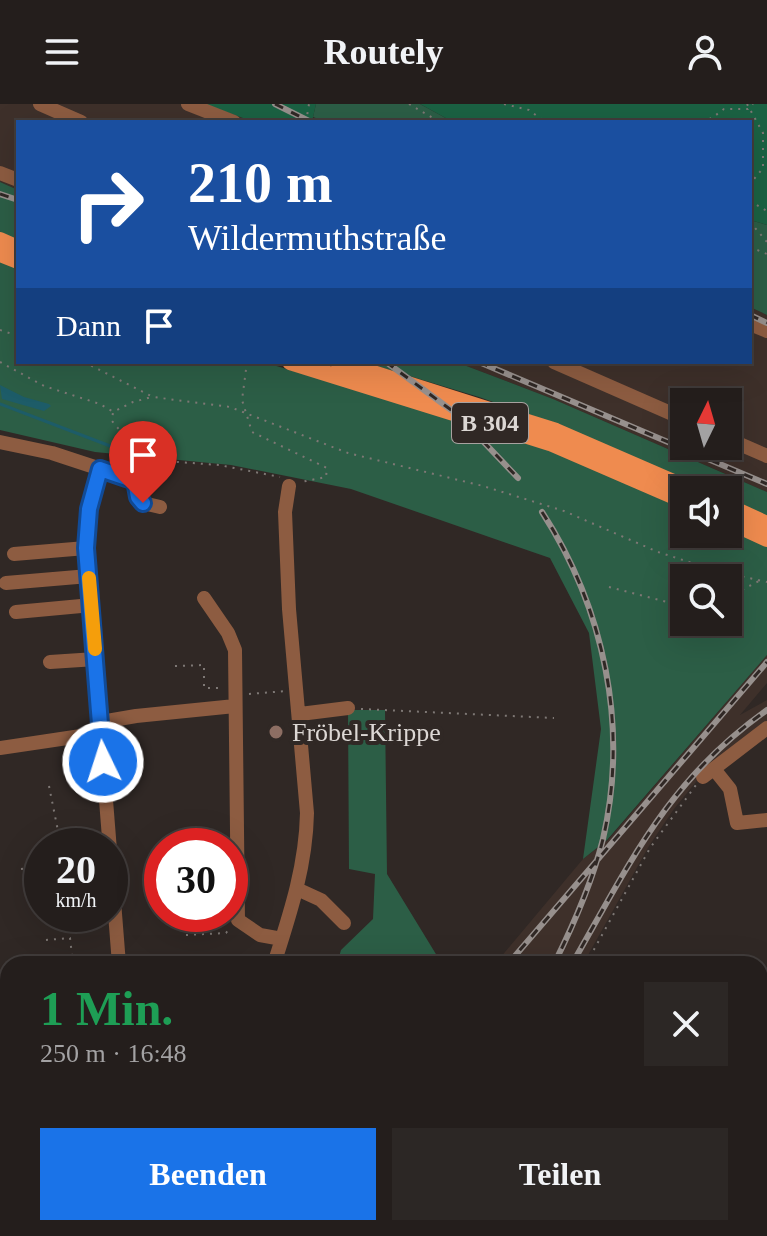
<!DOCTYPE html>
<html lang="de">
<meta charset="utf-8">
<style>
:root{--surface:#241e1c;--page:#2c2725;--text:#f1f3f6;--muted:#a3a2a3;--line:#413c3b;--accent:#1a73e8}
body{margin:0;font-family:"Times New Roman",serif;background:var(--page);color:var(--text);height:100vh;display:flex;flex-direction:column;font-size:30px;white-space:nowrap}
*{box-sizing:border-box;margin:0}
p{font-size:26px;color:var(--muted)}
.icon{flex:none;width:44px;height:44px;fill:none;stroke:currentColor;stroke-width:2;stroke-linecap:round;stroke-linejoin:round}
.map{position:relative;flex:1;overflow:hidden}
.sheet{position:absolute;left:0px;top:852px;width:768px;height:280px;display:flex;flex-direction:column;background:var(--surface);border-radius:24px 24px 0 0;box-shadow:0 8px 32px #0002,0 0 0 2px var(--line)}
.sheet>*{flex:none}
.hud{position:absolute;left:16px;top:16px;width:736px;height:244px;border-radius:0px;box-shadow:0 8px 32px #0002,0 0 0 2px var(--line);background:#1a4fa0;color:#fff;overflow:hidden}
.needle{width:52px;rotate:5deg}
.controls{position:absolute;left:670px;top:284px;display:grid;gap:16px}
.controls a{display:grid;place-items:center;width:72px;height:72px;border-radius:0px;background:var(--surface);box-shadow:0 8px 32px #0002,0 0 0 2px var(--line);font-size:40px}
.speed{position:absolute;left:24px;top:724px;display:flex;gap:16px;font-size:40px;font-weight:700;text-align:center}
.speed>*{display:grid;place-content:center;width:104px;height:104px;border-radius:50%;background:var(--surface);box-shadow:0 8px 32px #0002,0 0 0 2px var(--line);line-height:1}
.speed small{font-size:20px;font-weight:400}
.speed .limit{border:12px solid #d22;background:#fff;color:#111}
.pin{position:absolute;display:grid;place-items:center;width:68px;height:68px;color:#fff;margin:-82px -34px;border-radius:50% 50% 50% 0;rotate:-45deg;box-shadow:0 0 8px #0007}
.pin .icon{rotate:45deg}
.me{position:absolute;width:88px;margin:-44px;rotate:356deg;stroke-linejoin:round;filter:drop-shadow(0 0 6px #0008)}
.turn{display:flex;align-items:center;gap:28px;height:168px;padding:0 40px;font-size:36px}
.turn .icon{width:104px;height:104px;stroke-width:2.5}
.turn b{display:block;font-size:56px;line-height:68px}
.then{display:flex;align-items:center;height:76px;padding:0 40px;background:#0003;gap:16px;font-size:30px}
.round{display:grid;place-items:center;flex:none;width:84px;height:84px;border-radius:0px;background:var(--page)}
.summary{display:flex;align-items:center;justify-content:space-between;height:136px;padding:0 40px}
h1{font-size:48px;font-weight:600;line-height:60px;color:#1e9e55}
.button{display:flex;gap:16px;margin-top:auto;padding:16px 40px}
.button a{flex:1;height:92px;border-radius:0px;background:var(--accent);color:#fff;font-size:32px;font-weight:600;line-height:92px;text-align:center}
.button a+a{background:var(--page);color:var(--text)}
header{display:flex;justify-content:space-between;align-items:center;height:104px;padding:0 40px;background:var(--surface);font-size:36px;font-weight:600}
.map>svg:first-child{display:block}
.built{fill:#3e302a;fill-rule:evenodd}
.green{fill:#2c5e46;fill-rule:evenodd}
.forest{fill:#1b6243}
.water{fill:#1d5c68}
.lines{fill:none;stroke-linecap:round;stroke-linejoin:round}
.stream{stroke:#1d5c68;stroke-width:3}
.path{stroke:#7e7875;stroke-width:2;stroke-dasharray:2 6;stroke-linecap:butt}
.minor{stroke:#8d5c41;stroke-width:14}
.major{stroke:#ef8b4f;stroke-width:16}
.rail-casing{stroke:#97908d;stroke-width:6}
.rail{stroke:#302825;stroke-width:3;stroke-dasharray:9;stroke-linecap:butt}
.path-bridge{stroke:#7e7875;stroke-width:2;stroke-dasharray:2 6;stroke-linecap:butt}
.route-casing{stroke:#114b97;stroke-width:20}
.route{stroke:#1a73e8;stroke-width:14}
.slow{stroke:#f59e0b;stroke-width:14}
.education-dot{fill:#8d6e63;stroke:#302825;stroke-width:3}
.labels{text-anchor:middle;dominant-baseline:central;stroke-width:8;stroke-linejoin:round;paint-order:stroke}
.shield{fill:#302825;stroke:#a8a2a0;stroke-width:2}
.shield-label{font-size:24px;font-weight:bold;fill:#dcd7d4}
.poi-label{font-size:26px;fill:#dcd7d4;stroke:#302825;text-anchor:start}
</style>
<header><svg class="icon" aria-label="menu" viewBox="0 0 24 24"><path d="M4 6h16M4 12h16M4 18h16"/></svg>Routely<svg class="icon" aria-label="person" viewBox="0 0 24 24"><circle cx="12" cy="8" r="4"/><path d="M4 21q1-7 8-7t8 7"/></svg></header>
<div class="map">
<svg width="767" height="1132" viewBox="0 0 767 1132">
<rect width="100%" height="100%" fill="#302825"/>
<path class="built" d="M 0,0 L 204,0 L 254,18 L 18,18 L 18,86 L 0,78 Z
M 750,203 L 767,211 L 767,388 L 553,295 L 456,258 L 750,258 ZM 684,298 L 728,298 L 728,342 L 684,342 Z
M 767,551 L 767,579 L 740,611 L 767,596 L 767,618 L 700,673 L 674,705 L 649,742 L 583,860 L 495,860 L 583,755 L 608,736 Z
M 266,1124 L 332,1124 L 323,1132 L 260,1132 Z"/>
<path class="green" d="M 316,0 L 420,0 L 453,18 L 326,18 L 313,13 Z
M 0,78 L 18,86 L 18,137 L 0,130 Z
M 750,116 L 767,121 L 767,211 L 750,203 Z
M 0,157 L 18,164 L 18,258 L 263,258 L 475,321 L 548,346 L 684,404 L 684,430 L 728,430 L 728,424 L 767,442 L 767,551 L 607,736 L 583,755 L 601,625 L 589,529 L 550,454 L 351,385 L 231,361 L 95,348 L 0,326 ZM 684,474 L 728,474 L 728,518 L 684,518 Z
M 363,258 L 456,258 L 553,295 L 767,388 L 767,413 L 728,396 L 728,386 L 707,386 L 561,322 L 479,293 Z
M 348,606 L 385,606 L 387,770 L 442,860 L 337,860 L 341,846 L 373,815 L 375,770 L 349,765 Z
M 767,866 L 767,979 L 760,981 L 760,868 Z
M 173,1124 L 249,1124 L 242,1132 L 174,1132 Z"/>
<path class="forest" d="M 204,0 L 316,0 L 312,18 L 254,18 Z
M 420,0 L 767,0 L 767,121 L 750,116 L 750,18 L 453,18 Z"/>
<path class="water" d="M 0,281 L 24,293 L 49,300 L 51,302 L 44,307 L 2,295 Z"/>
<g class="lines">
<path class="stream" d="M 0,300 L 118,345"/>
<path class="path" d="M 409,0 L 440,18
M 504,0 L 529,6 L 545,18
M 747,0 L 763,29 L 763,64 L 750,80
M 563,18 L 567,18
M 702,18 L 712,14 L 724,5 L 748,5 L 753,0
M 750,97 L 767,107
M 750,118 L 767,138
M 750,143 L 767,150
M 0,226 L 18,232
M 0,258 L 44,282 L 100,300 L 112,307
M 84,258 L 153,293 L 230,303 L 348,349 L 483,382 L 564,407 L 658,448 L 717,467 L 767,478
M 247,258 L 242,296 L 252,328 L 327,364 L 326,373 L 301,378
M 137,355 L 219,361 L 280,373
M 132,362 L 137,361 L 137,347 L 112,317 L 113,308 L 133,298 L 152,293
M 609,483 L 675,500 L 684,500
M 728,493 L 759,477
M 175,562 L 204,561 L 204,584 L 218,584
M 249,590 L 286,587
M 361,605 L 554,614
M 49,682 L 61,742
M 21,765 L 30,764 L 28,753 L 42,752
M 67,810 L 67,817
M 186,831 L 226,829 L 230,824
M 46,836 L 70,834 L 73,860
M 586,860 L 650,744 L 696,681
M 760,862 L 767,860
M 760,938 L 767,940
M 760,1060 L 767,1058
M 509,1124 L 511,1132
M 328,1132 L 337,1124
M 389,1132 L 393,1124
M 575,1132 L 601,1124"/>
<path class="minor" d="M 40,0 L 81,18
M 188,0 L 234,18
M 0,69 L 18,76
M 750,220 L 767,227
M 554,258 L 684,315
M 728,335 L 767,352
M 0,338 L 52,349 L 131,375 L 135,377 L 138,393 L 143,399 L 160,403
M 100,365 L 89,405 L 86,444 L 119,860
M 14,450 L 86,444
M 6,479 L 89,472
M 204,494 L 228,529 L 235,546 L 238,816 L 260,831 L 282,835
M 16,508 L 92,501
M 50,558 L 96,555
M 300,610 L 348,604
M 101,618 L 136,612 L 235,602
M 0,644 L 101,629
M 714,665 L 730,685 L 737,719 L 767,716
M 703,673 L 767,624
M 297,785 L 321,796 L 344,819
M 274,860 C 290,810 306,762 307,709 L 289,505 L 285,408 L 289,382
M 0,953 L 8,951
M 760,994 L 767,993
M 0,1067 L 8,1106
M 760,1119 L 767,1117
M 12,1124 L 13,1132
M 453,1126 L 455,1132
M 260,1132 L 267,1124
M 528,1132 L 561,1124
M 703,1132 L 737,1124"/>
<path class="major" d="M 0,136 L 18,144
M 0,150 L 18,157
M 290,258 L 550,339 L 684,397
M 338,258 L 556,327 L 692,386
M 728,402 L 767,420
M 728,417 L 767,435"/>
<defs>
<path id="rail" d="M 275,0 L 311,18
M 0,90 L 18,96
M 750,211 L 767,219
M 386,258 L 458,311 L 518,374
M 479,258 L 767,380
M 542,408 C 604,504 629,622 603,735 C 592,779 574,820 554,860
M 508,860 L 767,558
M 572,860 C 630,759 668,676 767,606
M 282,1132 L 288,1124
M 307,1132 L 317,1124"/>
</defs>
<use href="#rail" class="rail-casing"/>
<use href="#rail" class="rail"/>
<path class="path-bridge" d="M 306,18 L 309,0"/>
</g>
<g class="lines">
<defs>
<path id="route" d="M 103,658 L 86,444 L 89,405 L 100,365 L 135,377 L 138,393 L 143,399"/>
</defs>
<use href="#route" class="route-casing"/>
<use href="#route" class="route"/>
<path class="slow" d="M 89,474 L 95,545"/>
</g>
<circle class="education-dot" cx="276" cy="628" r="8"/>
<g class="labels">
<rect class="shield" x="452" y="299" width="76" height="40" rx="6"/>
<g class="shield-label">
<text x="490" y="319">B 304</text>
</g>
<g class="poi-label">
<text x="292" y="628">Fröbel-Krippe</text>
</g>
</g>
</svg>
<div class="controls">
<a><svg class="needle" viewBox="-14 -14 28 28"><path d="M0-13l5 13h-10z" fill="#e53935"/><path d="M0 13l5-13h-10z" fill="#a3a2a3"/></svg></a>
<a><svg class="icon" aria-label="sound" viewBox="0 0 24 24"><path d="M4 9h4l5-4v14l-5-4H4zM17 9q2 3 0 6"/></svg></a>
<a><svg class="icon" aria-label="search" viewBox="0 0 24 24"><circle cx="10" cy="10" r="6"/><path d="M15 15l6 6"/></svg></a>
</div>
<div class="speed"><div>20<small>km/h</small></div><div class="limit">30</div></div>
<div class="pin" style="left:143px;top:399px;background:#d93025"><svg class="icon" aria-label="arrive" viewBox="0 0 24 24"><path d="M6 21V4h12l-3 4 3 4H6"/></svg></div>
<svg class="me" style="left:103px;top:658px" viewBox="-20 -20 40 40"><circle r="17" fill="#1a73e8" stroke="#fff" stroke-width="3"/><path d="M0-11L8 9 0 5-8 9z" fill="#fff"/></svg>
<div class="hud">
<div class="turn"><svg class="icon" aria-label="right" viewBox="0 0 24 24"><path d="M7 20v-9h11M14 6l5 5-5 5"/></svg><div><b>210 m</b>Wildermuthstraße</div></div>
<div class="then">Dann<svg class="icon" aria-label="arrive" viewBox="0 0 24 24"><path d="M6 21V4h12l-3 4 3 4H6"/></svg></div>
</div>
<section class="sheet">
<div class="summary"><div><h1>1 Min.</h1><p>250 m · 16:48</p></div><a class="round"><svg class="icon" aria-label="close" viewBox="0 0 24 24"><path d="M6 6l12 12M18 6L6 18"/></svg></a></div>
<div class="button"><a>Beenden</a><a>Teilen</a></div>
</section>
</div>
